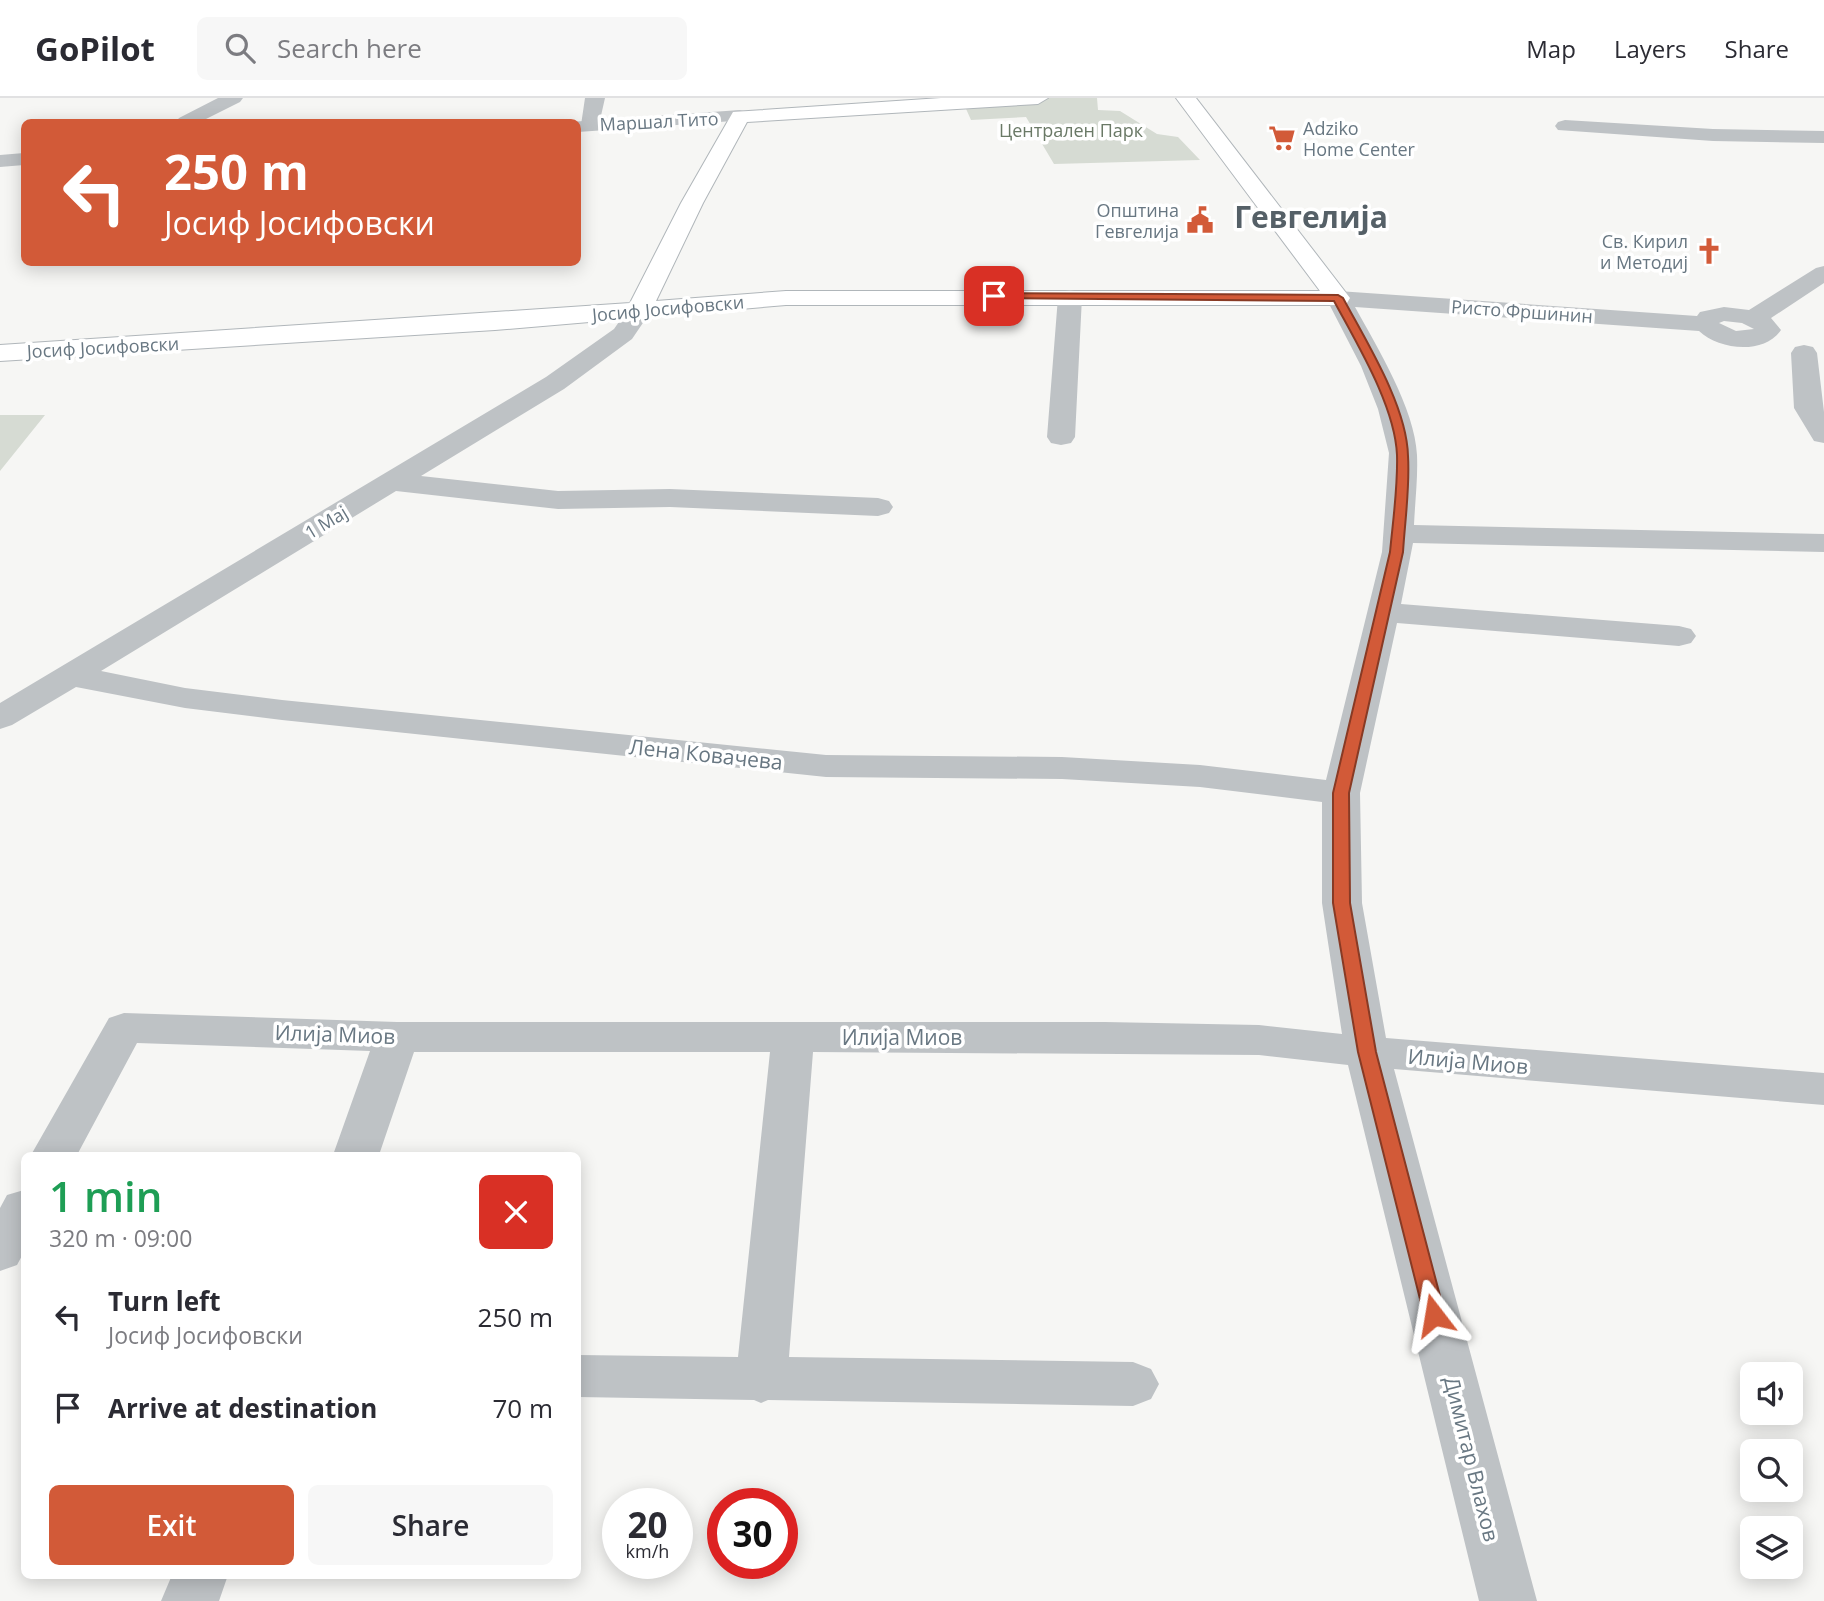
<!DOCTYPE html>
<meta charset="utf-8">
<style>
:root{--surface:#fff;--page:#f7f7f7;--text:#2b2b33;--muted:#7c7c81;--line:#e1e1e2;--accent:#d25a38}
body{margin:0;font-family:"Open Sans",sans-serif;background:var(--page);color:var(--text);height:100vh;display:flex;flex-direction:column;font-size:26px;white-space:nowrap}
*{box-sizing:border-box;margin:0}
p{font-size:23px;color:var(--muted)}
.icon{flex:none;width:38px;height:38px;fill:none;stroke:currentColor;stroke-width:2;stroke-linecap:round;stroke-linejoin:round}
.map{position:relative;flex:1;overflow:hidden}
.drawer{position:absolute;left:21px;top:1054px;width:560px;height:427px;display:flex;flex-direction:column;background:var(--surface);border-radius:10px;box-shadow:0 4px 18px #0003}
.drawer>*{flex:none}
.banner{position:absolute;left:21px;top:21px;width:560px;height:147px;border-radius:10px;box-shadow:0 4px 18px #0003;background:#d25a38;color:#fff;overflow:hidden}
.buttons{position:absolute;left:1740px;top:1264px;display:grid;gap:14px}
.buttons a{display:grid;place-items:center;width:63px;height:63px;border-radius:10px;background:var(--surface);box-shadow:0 4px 18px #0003;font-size:35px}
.speed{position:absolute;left:602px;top:1390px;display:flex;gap:14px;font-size:35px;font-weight:700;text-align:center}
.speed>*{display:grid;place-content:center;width:91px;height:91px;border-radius:50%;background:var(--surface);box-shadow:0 4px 18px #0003;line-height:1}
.speed small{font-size:18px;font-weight:400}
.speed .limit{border:10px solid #d22;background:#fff;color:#111}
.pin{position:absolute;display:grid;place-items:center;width:60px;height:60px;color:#fff;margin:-30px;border-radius:14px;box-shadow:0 4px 10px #0006}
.me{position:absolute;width:77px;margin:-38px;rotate:346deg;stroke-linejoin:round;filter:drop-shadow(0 0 5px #0008)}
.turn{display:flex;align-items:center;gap:24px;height:147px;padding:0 28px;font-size:32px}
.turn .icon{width:91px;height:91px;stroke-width:2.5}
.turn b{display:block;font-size:49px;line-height:60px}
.round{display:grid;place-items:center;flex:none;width:74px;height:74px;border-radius:10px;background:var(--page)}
.headline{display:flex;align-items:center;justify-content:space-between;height:119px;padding:0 28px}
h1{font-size:42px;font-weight:600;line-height:52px;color:#1e9e55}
.primary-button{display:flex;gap:14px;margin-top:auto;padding:14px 28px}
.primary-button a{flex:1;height:80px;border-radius:10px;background:var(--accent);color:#fff;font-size:28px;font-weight:600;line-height:80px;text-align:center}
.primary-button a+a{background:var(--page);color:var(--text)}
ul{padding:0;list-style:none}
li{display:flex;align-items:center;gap:21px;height:91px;padding:0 28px}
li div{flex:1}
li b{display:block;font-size:26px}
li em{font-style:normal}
header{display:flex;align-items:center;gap:42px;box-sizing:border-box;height:98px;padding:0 35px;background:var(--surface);border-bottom:2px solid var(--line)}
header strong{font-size:33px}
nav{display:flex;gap:38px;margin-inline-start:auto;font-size:24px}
.search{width:490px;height:63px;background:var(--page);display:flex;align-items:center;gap:18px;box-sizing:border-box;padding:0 24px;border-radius:10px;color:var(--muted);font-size:26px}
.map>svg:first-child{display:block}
.green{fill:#d6dbd3}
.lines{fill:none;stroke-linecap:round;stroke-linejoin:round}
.secondary-casing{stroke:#b0b6ba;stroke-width:2}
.minor{fill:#bec2c5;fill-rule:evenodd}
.tertiary{fill:#bec2c5;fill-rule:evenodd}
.secondary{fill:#fff;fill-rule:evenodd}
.route{fill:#d25a38;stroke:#883a24;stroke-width:2}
.labels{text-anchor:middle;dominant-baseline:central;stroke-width:7;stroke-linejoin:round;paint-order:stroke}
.far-street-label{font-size:18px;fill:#687782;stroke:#fff}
.far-poi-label{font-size:18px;fill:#687782;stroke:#fff;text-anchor:end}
.far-park-label{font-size:18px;fill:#6a7966;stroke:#fff}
.street-label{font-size:21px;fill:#687782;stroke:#fff}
.far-town-label{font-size:30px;font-weight:bold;fill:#556067;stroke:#fff}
</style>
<header>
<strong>GoPilot</strong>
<div class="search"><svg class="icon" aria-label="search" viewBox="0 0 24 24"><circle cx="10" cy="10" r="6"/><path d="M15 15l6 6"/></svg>Search here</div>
<nav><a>Map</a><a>Layers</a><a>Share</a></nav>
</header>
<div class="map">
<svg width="1824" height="1503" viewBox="0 0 1824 1503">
<rect width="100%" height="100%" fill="#f6f6f4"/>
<path class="green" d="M 1039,0 L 1097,0 L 1098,12 L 1120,13 L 1157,36 L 1178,39 L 1200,62 L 1054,66 L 1026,19 L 971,22 L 963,4 Z
M 0,317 L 45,317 L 0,373 Z"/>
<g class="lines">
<defs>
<path id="secondary" d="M 941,0 L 1048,0 L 1038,6 L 747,24 L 703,105 L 656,203 L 786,193 L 1320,193 L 1176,0 L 1196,0 L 1350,200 L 1347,205 L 1338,207 L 786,207 L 495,232 L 0,263 L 0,247 L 630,205 L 681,105 L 733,14 Z"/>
</defs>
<use href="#secondary" class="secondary-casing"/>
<path class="minor" d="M 218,0 L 243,0 L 240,4 L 200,24 L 176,24 L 179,20 Z
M 585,0 L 605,0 L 598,31 L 584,31 L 581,27 Z
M 1565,22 L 1713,31 L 1824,33 L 1824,45 L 1713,43 L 1558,32 L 1555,28 L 1558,24 Z
M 1824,168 L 1824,185 L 1771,220 L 1781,232 C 1764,257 1719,252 1699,233 L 1355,209 C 1377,249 1415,311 1417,357 C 1418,380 1415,404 1414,427 L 1824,436 L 1824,454 L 1413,445 L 1401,506 L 1679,528 L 1691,531 L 1696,538 L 1691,545 L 1679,548 L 1397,525 L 1360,695 L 1362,805 L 1386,940 L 1824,975 L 1824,1007 L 1394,971 L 1537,1503 L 1479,1503 L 1348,967 L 1259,957 L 813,954 L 789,1259 L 1133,1264 L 1151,1271 L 1159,1286 L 1151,1301 L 1133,1308 L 768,1302 L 761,1305 L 754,1302 L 578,1299 L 578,1257 L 738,1259 L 770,954 L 414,954 L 379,1057 L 333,1057 L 370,953 L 137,945 L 77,1057 L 31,1057 L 109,920 L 124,915 L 397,924 L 1105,924 L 1259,927 L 1342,936 L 1322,805 L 1322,704 L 1200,689 L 1062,681 L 826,679 L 282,622 L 185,610 L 76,589 L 12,627 L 0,631 L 0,605 L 546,279 L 614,231 L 630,208 L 639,206 L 648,208 L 651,213 L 632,241 L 564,291 L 421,378 L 558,393 L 670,391 L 878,400 L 889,403 L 893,409 L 889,415 L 878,418 L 670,409 L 558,411 L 396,393 L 101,573 L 185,590 L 282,602 L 826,657 L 1062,659 L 1200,667 L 1326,682 L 1382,454 L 1389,355 L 1378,311 L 1361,268 L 1326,200 L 1329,195 L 1338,193 L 1697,218 L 1700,214 L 1724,209 L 1749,212 L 1816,170 ZM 1724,223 L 1742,225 L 1754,231 L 1736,233 L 1719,225 Z
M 1070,192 L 1079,194 L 1082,199 L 1075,339 L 1071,345 L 1061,347 L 1051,345 L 1047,339 L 1058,199 L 1061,194 Z
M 1804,247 L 1813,249 L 1817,255 L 1824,314 L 1824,345 L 1814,343 L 1794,310 L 1791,255 L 1795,249 Z
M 24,1092 L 24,1154 L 17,1167 L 0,1173 L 0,1110 L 7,1097 Z
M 172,1477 L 228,1477 L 219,1503 L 161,1503 Z"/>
<path class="tertiary" d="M 740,12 L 747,14 L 750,18 L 747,22 L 578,34 L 578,24 L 570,24 Z
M 24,55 L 24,67 L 0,69 L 0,57 Z"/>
<use href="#secondary" class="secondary"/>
</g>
<path class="route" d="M 994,195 L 1338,197 L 1343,200 C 1366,243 1407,308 1408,358 C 1410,389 1405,422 1403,454 L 1349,695 L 1350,805 L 1376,954 L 1445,1217 L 1442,1223 L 1434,1225 L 1427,1223 L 1424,1217 L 1358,954 L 1333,805 L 1333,695 L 1390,454 C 1393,422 1398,389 1397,357 C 1395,308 1357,246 1334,203 L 990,200 L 989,198 Z"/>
<defs>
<symbol id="supermarket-bare" viewBox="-9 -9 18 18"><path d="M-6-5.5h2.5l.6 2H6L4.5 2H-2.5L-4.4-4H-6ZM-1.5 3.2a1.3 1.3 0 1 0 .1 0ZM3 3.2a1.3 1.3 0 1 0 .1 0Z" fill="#d25a38" stroke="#fff" stroke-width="2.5" paint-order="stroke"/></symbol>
<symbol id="civic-bare" viewBox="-9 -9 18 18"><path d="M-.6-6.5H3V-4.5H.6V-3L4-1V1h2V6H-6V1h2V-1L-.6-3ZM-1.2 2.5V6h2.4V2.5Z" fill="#d25a38" stroke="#fff" stroke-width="2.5" paint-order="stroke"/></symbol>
<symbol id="church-bare" viewBox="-9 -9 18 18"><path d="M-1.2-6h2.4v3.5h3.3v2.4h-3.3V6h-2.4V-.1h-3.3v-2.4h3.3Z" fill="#d25a38" stroke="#fff" stroke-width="2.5" paint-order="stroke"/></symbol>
</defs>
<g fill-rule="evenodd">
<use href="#supermarket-bare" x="1263" y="21" width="38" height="38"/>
<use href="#civic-bare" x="1181" y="103" width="38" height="38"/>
<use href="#church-bare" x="1690" y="134" width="38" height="38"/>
</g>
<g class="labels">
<g class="far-street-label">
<text transform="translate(659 23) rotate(-3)">Маршал Тито</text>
<text transform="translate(668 210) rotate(-5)">Јосиф Јосифовски</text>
<text transform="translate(1522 213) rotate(4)">Ристо Фршинин</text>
<text transform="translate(103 249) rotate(-3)">Јосиф Јосифовски</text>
<text transform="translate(326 424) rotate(-31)">1 Мај</text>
</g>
<g class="far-poi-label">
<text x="1303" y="30" text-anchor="start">Adziko<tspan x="1303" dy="21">Home Center</tspan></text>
<text x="1179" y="112">Општина<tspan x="1179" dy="21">Гевгелија</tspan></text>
<text x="1688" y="143">Св. Кирил<tspan x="1688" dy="21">и Методиј</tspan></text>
</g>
<g class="far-park-label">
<text x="1071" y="32">Централен Парк</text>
</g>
<g class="street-label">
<text transform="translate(706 656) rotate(6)">Лена Ковачева</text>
<text transform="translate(335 936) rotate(2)">Илија Миов</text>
<text x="902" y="939">Илија Миов</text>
<text transform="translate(1468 963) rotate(5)">Илија Миов</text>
<text transform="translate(1472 1361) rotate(76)">Димитар Влахов</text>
</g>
<g class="far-town-label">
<text x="1311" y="118">Гевгелија</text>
</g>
</g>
</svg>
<div class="buttons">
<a><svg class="icon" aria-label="sound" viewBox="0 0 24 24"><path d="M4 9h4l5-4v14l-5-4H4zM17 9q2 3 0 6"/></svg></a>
<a><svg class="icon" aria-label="search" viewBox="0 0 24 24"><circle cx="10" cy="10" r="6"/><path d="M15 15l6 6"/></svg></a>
<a><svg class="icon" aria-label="layers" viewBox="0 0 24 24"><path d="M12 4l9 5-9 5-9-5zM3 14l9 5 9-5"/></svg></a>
</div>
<div class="speed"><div>20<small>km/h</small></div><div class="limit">30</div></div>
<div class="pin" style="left:994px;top:198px;background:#d93025"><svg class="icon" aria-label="arrive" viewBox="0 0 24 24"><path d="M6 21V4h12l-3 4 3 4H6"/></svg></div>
<svg class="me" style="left:1434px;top:1217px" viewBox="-20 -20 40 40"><path d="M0-17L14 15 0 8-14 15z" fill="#d25a38" stroke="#fff" stroke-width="4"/></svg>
<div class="banner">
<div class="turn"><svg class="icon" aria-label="left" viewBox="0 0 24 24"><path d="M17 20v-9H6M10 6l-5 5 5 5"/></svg><div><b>250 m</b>Јосиф Јосифовски</div></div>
</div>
<section class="drawer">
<div class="headline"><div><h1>1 min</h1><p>320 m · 09:00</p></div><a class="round" style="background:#d93025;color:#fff"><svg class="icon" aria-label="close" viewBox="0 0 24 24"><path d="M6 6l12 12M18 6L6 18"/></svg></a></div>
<ul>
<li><svg class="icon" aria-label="left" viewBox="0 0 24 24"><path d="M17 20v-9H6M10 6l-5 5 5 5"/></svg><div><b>Turn left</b><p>Јосиф Јосифовски</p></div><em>250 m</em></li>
<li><svg class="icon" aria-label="arrive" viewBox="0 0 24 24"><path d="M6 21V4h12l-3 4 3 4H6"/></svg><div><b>Arrive at destination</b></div><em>70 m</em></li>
</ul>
<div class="primary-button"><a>Exit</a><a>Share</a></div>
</section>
</div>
